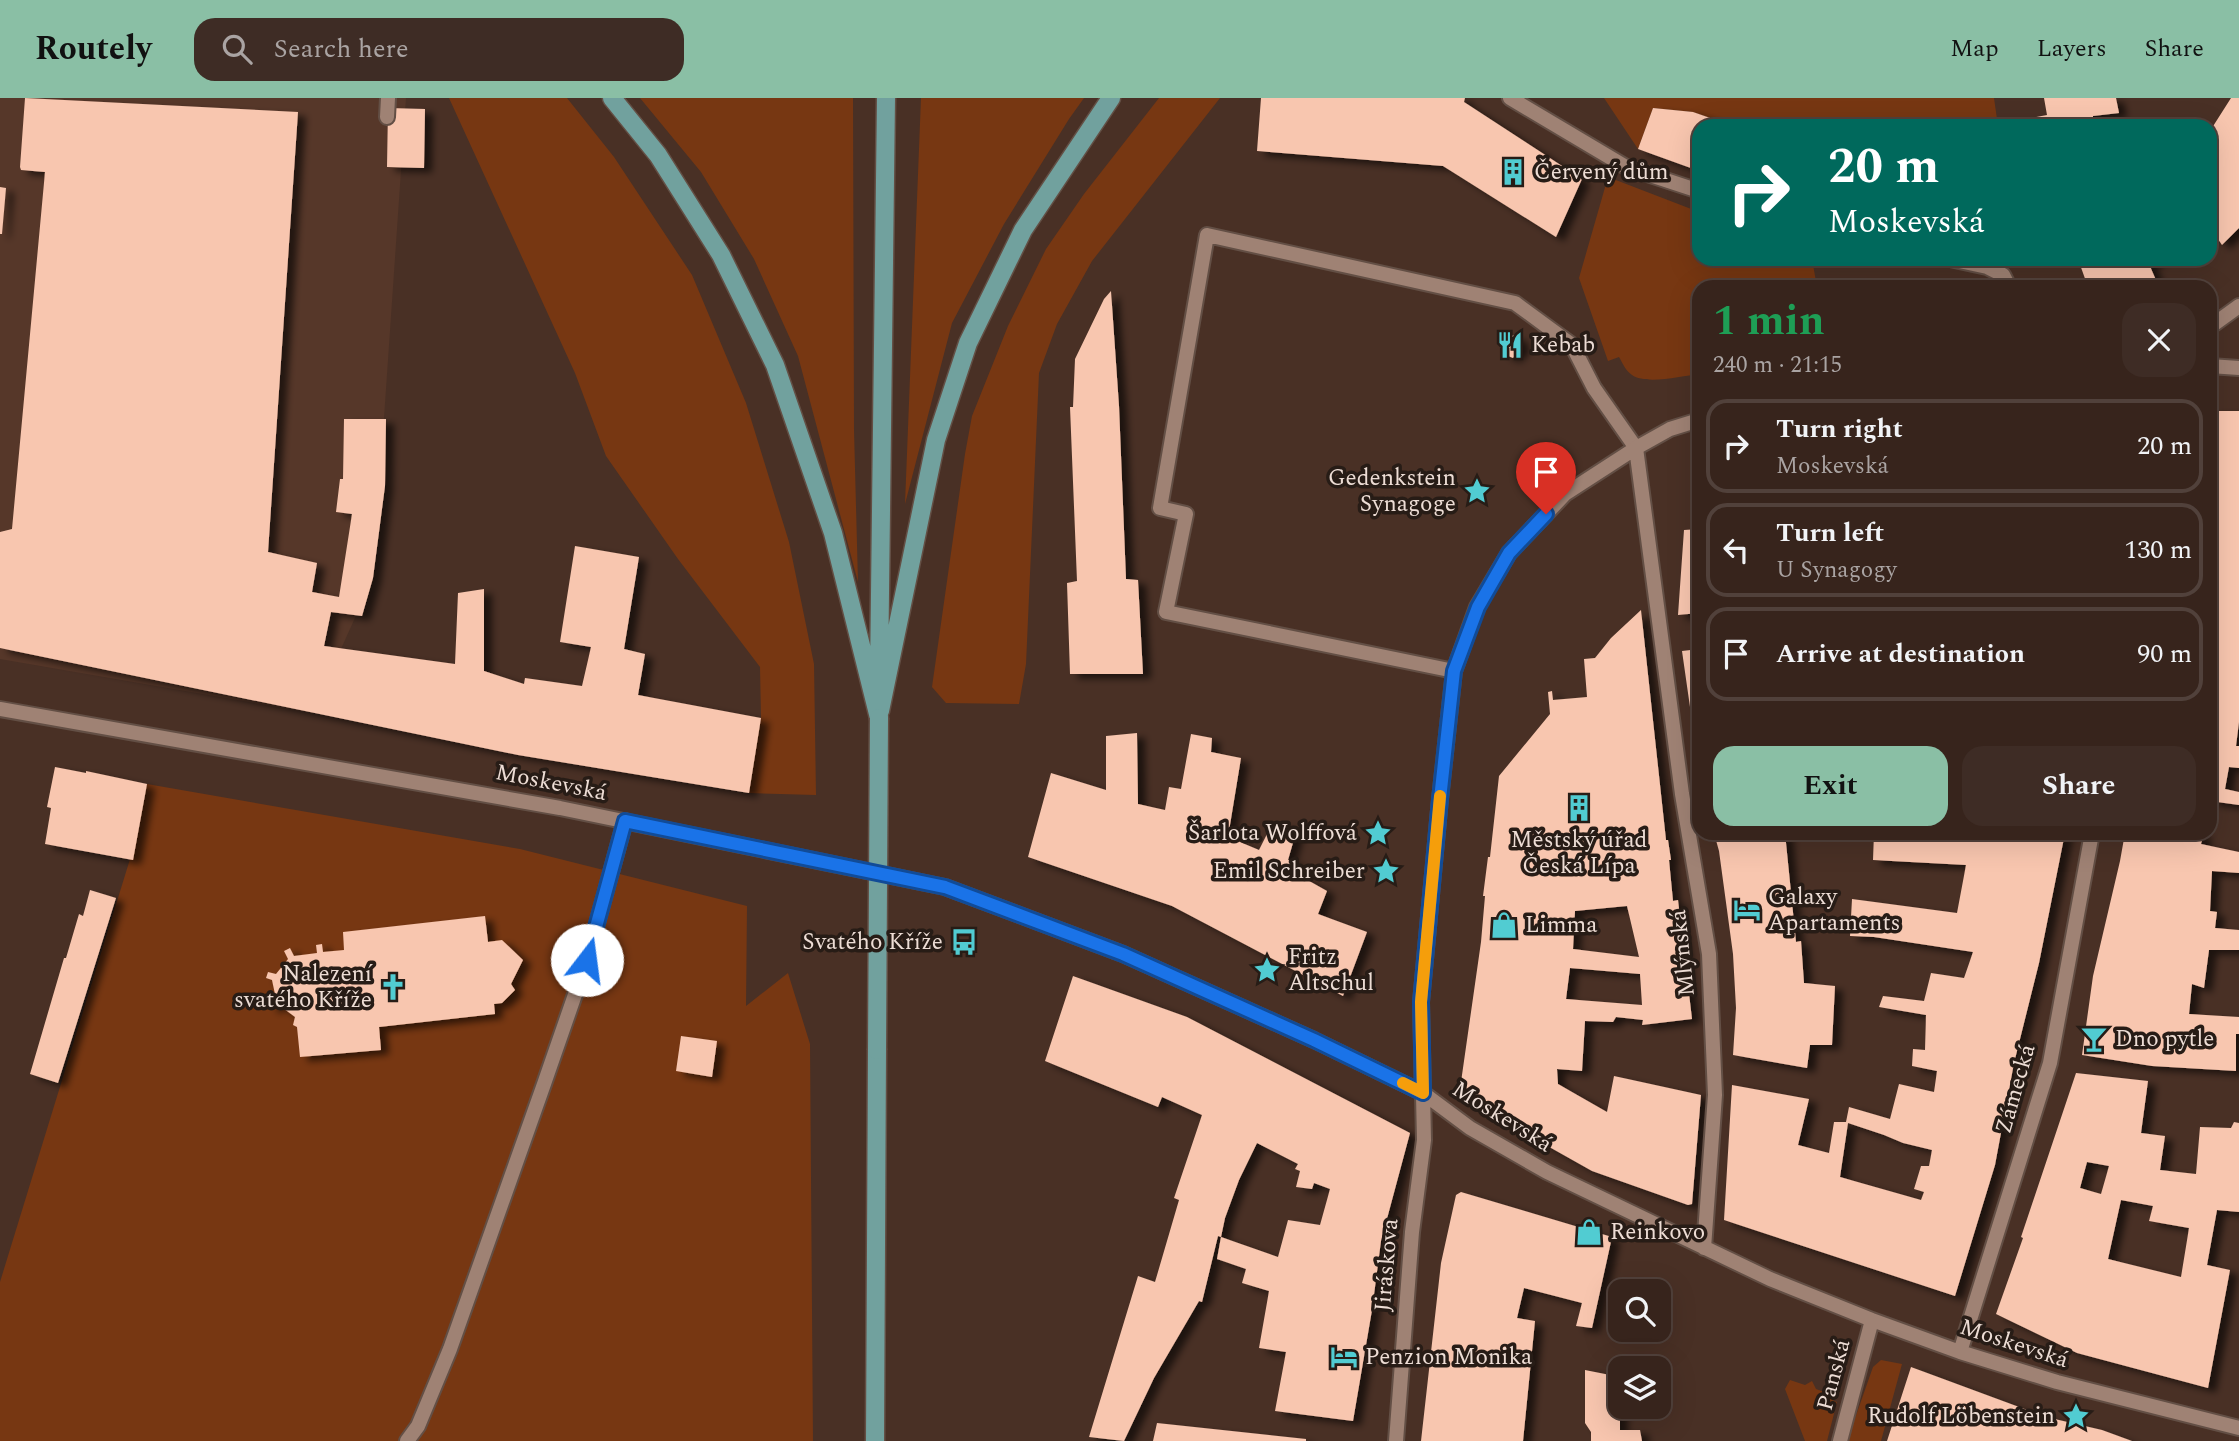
<!DOCTYPE html>
<meta charset="utf-8">
<style>
:root{--surface:#37241c;--page:#3e2c25;--text:#f1f3f6;--muted:#aaa4a3;--line:#51413b;--accent:#8abfa5}
body{margin:0;font-family:Spectral,serif;background:var(--page);color:var(--text);height:100vh;display:flex;flex-direction:column;font-size:26px;white-space:nowrap}
*{box-sizing:border-box;margin:0}
p{font-size:23px;color:var(--muted)}
.icon{flex:none;width:38px;height:38px;fill:none;stroke:currentColor;stroke-width:2;stroke-linecap:round;stroke-linejoin:round}
.map{position:relative;flex:1;overflow:hidden}
.sheet{position:absolute;left:1692px;top:182px;width:525px;height:560px;display:flex;flex-direction:column;background:var(--surface);border-radius:21px;box-shadow:0 7px 28px #0002,0 0 0 2px var(--line)}
.sheet>*{flex:none}
.hud{position:absolute;left:1692px;top:21px;width:525px;height:147px;border-radius:21px;box-shadow:0 7px 28px #0002,0 0 0 2px var(--line);background:#00695c;color:#fff;overflow:hidden}
.fabs{position:absolute;left:1608px;top:1181px;display:grid;gap:14px}
.fabs a{display:grid;place-items:center;width:63px;height:63px;border-radius:14px;background:var(--surface);box-shadow:0 7px 28px #0002,0 0 0 2px var(--line);font-size:35px}
.pin{position:absolute;display:grid;place-items:center;width:60px;height:60px;color:#fff;margin:-72px -30px;border-radius:50% 50% 50% 0;rotate:-45deg;box-shadow:0 0 7px #0007}
.pin .icon{rotate:45deg}
.me{position:absolute;width:77px;margin:-38px;rotate:15deg;stroke-linejoin:round;filter:drop-shadow(0 0 5px #0008)}
.turn{display:flex;align-items:center;gap:24px;height:147px;padding:0 21px;font-size:32px}
.turn .icon{width:91px;height:91px;stroke-width:2.5}
.turn b{display:block;font-size:49px;line-height:60px}
.round{display:grid;place-items:center;flex:none;width:74px;height:74px;border-radius:21px;background:var(--page)}
.overview{display:flex;align-items:center;justify-content:space-between;height:119px;padding:0 21px}
h1{font-size:42px;font-weight:700;line-height:52px;color:#1e9e55}
.cta{display:flex;gap:14px;margin-top:auto;padding:14px 21px}
.cta a{flex:1;height:80px;border-radius:21px;background:var(--accent);color:#111;font-size:28px;font-weight:700;line-height:80px;text-align:center}
.cta a+a{background:var(--page);color:var(--text)}
ul{padding:0;list-style:none}
li{display:flex;align-items:center;gap:21px;height:94px;margin:0 14px 10px;padding:0 7px;border:4px solid var(--line);border-radius:21px}
li div{flex:1}
li b{display:block;font-size:26px}
li em{font-style:normal}
header{display:flex;align-items:center;gap:42px;box-sizing:border-box;height:98px;padding:0 35px;background:var(--accent);color:#111}
header strong{font-size:33px}
nav{display:flex;gap:38px;margin-inline-start:auto;font-size:24px}
.search{width:490px;height:63px;background:var(--page);display:flex;align-items:center;gap:18px;box-sizing:border-box;padding:0 24px;border-radius:21px;color:var(--muted);font-size:26px}
.map>svg:first-child{display:block}
.built{fill:#563729}
.green{fill:#773712}
.building{fill:#f8c6af;fill-rule:evenodd;filter:url(#shadow)}
.lines{fill:none;stroke-linecap:round;stroke-linejoin:round}
.service-casing{stroke:#634f45;stroke-width:18}
.minor-casing{stroke:#634f45;stroke-width:18}
.primary-casing{stroke:#634f45;stroke-width:21}
.service{stroke:#9f8274;stroke-width:14}
.minor{stroke:#9f8274;stroke-width:14}
.primary{stroke:#71a19e;stroke-width:18}
.primary-bridge-casing{stroke:#634f45;stroke-width:21;stroke-linecap:butt}
.primary-bridge{stroke:#71a19e;stroke-width:18}
.route-casing{stroke:#114b97;stroke-width:18}
.route{stroke:#1a73e8;stroke-width:12}
.slow{stroke:#f59e0b;stroke-width:12}
.labels{text-anchor:middle;dominant-baseline:central;stroke-width:7;stroke-linejoin:round;paint-order:stroke}
.poi-label{font-size:23px;fill:#edddd5;stroke:#271c16;text-anchor:start}
.street-label{font-size:23px;fill:#edddd5;stroke:#271c16}
</style>
<header>
<strong>Routely</strong>
<div class="search"><svg class="icon" aria-label="search" viewBox="0 0 24 24"><circle cx="10" cy="10" r="6"/><path d="M15 15l6 6"/></svg>Search here</div>
<nav><a>Map</a><a>Layers</a><a>Share</a></nav>
</header>
<div class="map">
<svg width="2239" height="1343" viewBox="0 0 2239 1343">
<defs>
<filter id="shadow"><feDropShadow dx="8" dy="4.5" stdDeviation="3.5" flood-color="#0009"/></filter>
</defs>
<rect width="100%" height="100%" fill="#493025"/>
<path class="built" d="M 0,0 L 406,0 L 373,480 L 312,615 L 0,561 Z"/>
<path class="green" d="M 449,0 L 567,0 L 614,59 L 692,177 L 746,305 L 789,444 L 814,566 L 816,697 L 749,695 L 761,620 L 760,569 L 678,461 L 606,358 L 575,275 Z
M 640,0 L 853,0 L 854,332 L 858,484 L 798,258 L 754,161 L 701,74 Z
M 921,0 L 1084,0 L 1069,21 L 1004,126 L 952,225 L 905,406 Z
M 1159,0 L 1220,0 L 1092,163 L 1057,226 L 1039,275 L 1026,566 L 1019,606 L 946,605 L 932,589 L 965,356 L 972,318 L 1008,228 L 1046,151 L 1084,96 Z
M 1604,0 L 1994,0 L 1998,28 L 1734,28 L 1693,14 L 1653,10 L 1638,51 Z
M 1608,79 L 1699,114 L 1699,161 L 1812,161 L 1817,189 L 1699,189 L 1699,276 C 1682,278 1646,287 1632,277 C 1626,273 1623,266 1619,259 L 1608,263 L 1579,180 Z
M 147,686 L 520,751 L 747,808 L 746,908 L 788,875 L 810,946 L 813,1343 L 0,1343 L 0,1184 L 130,761 L 133,761 Z
M 1881,1262 L 1902,1266 L 1881,1343 L 1847,1343 L 1873,1269 Z
M 1790,1282 L 1805,1287 L 1812,1283 L 1816,1291 L 1830,1296 L 1832,1302 L 1837,1304 L 1827,1343 L 1805,1343 L 1785,1291 Z"/>
<path class="building" d="M 25,0 L 298,14 L 268,454 L 317,465 L 312,494 L 339,499 L 352,416 L 336,414 L 340,381 L 343,381 L 344,321 L 386,321 L 385,388 L 373,480 L 362,518 L 331,514 L 324,548 L 455,566 L 458,495 L 484,491 L 484,573 L 524,586 L 525,580 L 582,588 L 591,549 L 560,544 L 575,448 L 639,459 L 624,551 L 645,556 L 638,597 L 761,620 L 749,695 L 518,657 L 0,550 L 0,434 L 12,431 L 45,74 L 21,72 L 20,69 Z
M 1261,0 L 1465,0 L 1464,4 L 1582,81 L 1556,139 L 1443,68 L 1257,53 Z
M 2044,0 L 2116,0 L 2119,15 L 2093,18 L 2093,23 L 2074,28 L 2033,28 L 2031,20 L 2047,17 Z
M 2231,0 L 2239,0 L 2239,130 L 2222,147 L 2216,138 L 2210,140 L 2210,33 Z
M 388,10 L 425,11 L 424,70 L 387,69 Z
M 1653,10 L 1693,14 L 1733,28 L 1699,28 L 1699,73 L 1638,51 Z
M 0,89 L 6,90 L 2,136 L 0,136 Z
M 2078,161 L 2161,161 L 2149,166 L 2159,189 L 2088,189 Z
M 1111,193 L 1119,308 L 1126,481 L 1138,482 L 1143,576 L 1070,576 L 1067,485 L 1077,483 L 1070,309 L 1073,309 L 1075,261 L 1104,201 Z
M 1507,236 L 1519,239 L 1522,250 L 1513,260 L 1503,256 L 1499,244 Z
M 2210,313 L 2239,313 L 2239,624 L 2236,648 L 2239,648 L 2239,670 L 2229,669 L 2225,691 L 2239,694 L 2239,707 L 2210,703 Z
M 1699,431 L 1699,515 L 1678,517 L 1684,432 Z
M 1641,512 L 1666,742 L 1668,742 L 1671,762 L 1669,762 L 1673,803 L 1678,802 L 1692,921 L 1642,927 L 1643,922 L 1616,919 L 1613,924 L 1585,923 L 1582,973 L 1557,971 L 1558,986 L 1607,1014 L 1614,978 L 1701,997 L 1692,1106 L 1688,1107 L 1592,1073 L 1459,998 L 1481,844 L 1485,798 L 1483,798 L 1488,759 L 1490,759 L 1499,678 L 1550,616 L 1548,594 L 1552,593 L 1553,602 L 1587,599 L 1584,561 L 1595,560 L 1611,540 ZM 1627,808 L 1639,859 L 1573,851 L 1575,813 ZM 1570,870 L 1640,876 L 1642,907 L 1566,901 Z
M 1699,551 L 1699,665 L 1698,665 L 1682,553 Z
M 1137,635 L 1138,706 L 1165,712 L 1169,689 L 1181,691 L 1191,636 L 1212,640 L 1211,654 L 1241,660 L 1228,739 L 1259,752 L 1273,724 L 1297,731 L 1288,762 L 1298,764 L 1295,775 L 1327,793 L 1318,816 L 1367,834 L 1343,898 L 1172,808 L 1028,759 L 1051,675 L 1106,692 L 1106,638 Z
M 55,669 L 86,675 L 86,673 L 147,686 L 133,762 L 45,746 L 51,710 L 47,709 Z
M 1714,735 L 1785,735 L 1796,844 L 1801,843 L 1804,885 L 1835,888 L 1832,947 L 1810,947 L 1807,970 L 1733,957 L 1736,910 L 1733,856 L 1719,753 Z
M 1874,735 L 2065,735 L 2039,865 L 2014,965 L 1995,1067 L 1955,1198 L 1724,1122 L 1732,987 L 1809,1001 L 1798,1047 L 1829,1055 L 1834,1024 L 1846,1024 L 1849,1009 L 1890,1021 L 1899,986 L 1934,994 L 1937,973 L 1912,968 L 1913,951 L 1925,952 L 1926,917 L 1879,909 L 1883,898 L 1924,903 L 1931,875 L 1964,880 L 1973,854 L 1874,839 L 1850,838 L 1852,801 L 1957,815 L 1966,767 L 1873,762 ZM 1848,1025 L 1884,1037 L 1903,1045 L 1932,1052 L 1929,1068 L 1921,1068 L 1914,1091 L 1924,1094 L 1921,1102 L 1840,1079 Z
M 2125,735 L 2204,735 L 2201,746 L 2239,754 L 2239,775 L 2212,773 L 2210,813 L 2217,814 L 2215,830 L 2239,832 L 2239,852 L 2209,852 L 2204,890 L 2192,886 L 2189,916 L 2239,919 L 2239,936 L 2236,936 L 2236,973 L 2152,968 L 2082,957 L 2093,878 L 2120,763 Z
M 90,792 L 116,800 L 58,985 L 30,976 L 64,860 L 66,860 L 79,816 L 83,818 Z
M 485,818 L 488,844 L 502,842 L 523,862 L 511,886 L 515,892 L 502,905 L 494,906 L 495,916 L 379,929 L 381,952 L 300,959 L 297,929 L 293,927 L 295,919 L 279,907 L 271,911 L 268,905 L 276,901 L 272,882 L 266,880 L 268,874 L 276,876 L 288,861 L 284,853 L 290,850 L 294,858 L 317,855 L 316,847 L 322,846 L 323,854 L 344,852 L 343,834 Z
M 1073,878 L 1187,919 L 1410,1035 L 1381,1143 L 1372,1212 L 1353,1323 L 1275,1313 L 1286,1254 L 1259,1250 L 1269,1193 L 1242,1185 L 1246,1171 L 1217,1161 L 1221,1139 L 1218,1138 L 1202,1204 L 1199,1203 L 1154,1280 L 1124,1343 L 1089,1339 L 1138,1178 L 1155,1184 L 1179,1102 L 1174,1100 L 1202,1017 L 1162,999 L 1158,1009 L 1045,963 ZM 1257,1045 L 1298,1066 L 1295,1071 L 1300,1073 L 1296,1089 L 1312,1091 L 1314,1085 L 1330,1091 L 1320,1127 L 1288,1122 L 1278,1159 L 1221,1139 L 1225,1120 L 1239,1082 Z
M 681,938 L 717,943 L 712,979 L 676,973 Z
M 2076,975 L 2148,983 L 2141,1035 L 2165,1038 L 2160,1072 L 2196,1076 L 2200,1029 L 2231,1030 L 2234,1024 L 2239,1025 L 2239,1114 L 2217,1112 L 2207,1167 L 2230,1172 L 2208,1290 L 2077,1255 L 1996,1216 L 2023,1140 L 2021,1139 ZM 2087,1064 L 2109,1068 L 2101,1096 L 2080,1090 ZM 2121,1102 L 2153,1108 L 2149,1123 L 2189,1130 L 2181,1179 L 2108,1161 Z
M 1461,1094 L 1612,1139 L 1592,1230 L 1576,1228 L 1582,1205 L 1524,1190 L 1517,1220 L 1535,1223 L 1523,1343 L 1421,1343 L 1441,1165 L 1456,1097 Z
M 1911,1269 L 2046,1319 L 2102,1332 L 2132,1343 L 1887,1343 Z
M 1585,1272 L 1620,1279 L 1620,1332 L 1640,1332 L 1642,1343 L 1591,1343 L 1591,1334 L 1585,1325 Z
M 1157,1325 L 1306,1341 L 1306,1343 L 1153,1343 Z"/>
<g class="lines">
<defs>
<path id="service" d="M 1454,573 L 1166,514 L 1186,416 L 1160,410 L 1207,137 L 1515,205 L 1572,247 L 1594,290 L 1636,350
M 407,1343 L 418,1328 L 450,1251 L 544,986 L 587,862 L 625,723"/>
<path id="minor" d="M 1510,0 L 1626,69 L 1699,93
M 387,19 L 388,0
M 1950,161 L 1987,169 L 2003,177 L 2009,189
M 2210,229 L 2239,208
M 2210,268 L 2239,270
M 1636,350 L 1682,696 L 1709,856 L 1715,997 L 1704,1150
M 0,611 L 560,710 L 945,789 L 1123,856 L 1314,942 L 1423,995 L 1470,1030 L 1547,1074 L 1770,1181 L 1872,1222 L 1960,1254 L 2057,1284 L 2239,1330
M 1960,1254 L 2050,965 L 2092,735
M 1396,1343 L 1412,1134 L 1424,1042 L 1421,904 L 1440,701 L 1454,573 L 1477,509 L 1509,455 L 1565,396 L 1636,350 L 1670,331 L 1699,322
M 1840,1343 L 1872,1222"/>
<path id="primary" d="M 612,0 L 658,57 L 721,157 L 775,267 L 833,435 L 879,620
M 879,578 L 886,0
M 880,613 L 936,342 L 968,245 L 1023,132 L 1111,0
M 875,1343 L 877,952"/>
</defs>
<use href="#service" class="service-casing"/>
<use href="#minor" class="minor-casing"/>
<use href="#primary" class="primary-casing"/>
<use href="#service" class="service"/>
<use href="#minor" class="minor"/>
<use href="#primary" class="primary"/>
<defs>
<path id="primary-bridge" d="M 877,952 L 879,620"/>
</defs>
<use href="#primary-bridge" class="primary-bridge-casing"/>
<use href="#primary-bridge" class="primary-bridge"/>
</g>
<g class="lines">
<defs>
<path id="route" d="M 587,862 L 625,723 L 945,789 L 1123,856 L 1314,942 L 1423,995 L 1421,904 L 1440,701 L 1454,573 L 1478,509 L 1509,455 L 1546,416"/>
</defs>
<use href="#route" class="route-casing"/>
<use href="#route" class="route"/>
<path class="slow" d="M 1403,985 L 1423,995 L 1421,904 L 1440,698"/>
</g>
<defs>
<symbol id="building-bare" viewBox="-9 -9 18 18"><path d="M-4-6H4V6H1V3H-1V6H-4ZM-2.5-4.3h1.7v1.8h-1.7ZM.8-4.3h1.7v1.8H.8ZM-2.5-1h1.7V.8h-1.7ZM.8-1h1.7V.8H.8Z" fill="#51ccd2" stroke="#271c16" stroke-width="2.5" paint-order="stroke"/></symbol>
<symbol id="restaurant-bare" viewBox="-9 -9 18 18"><path d="M-5-6h1v4h1v-4h1v4h1v-4h1v5L-1.5 .5V6h-2V.5L-5-1ZM5-6V6H3V1.5H1.5Q1.5-4 5-6Z" fill="#51ccd2" stroke="#271c16" stroke-width="2.5" paint-order="stroke"/></symbol>
<symbol id="sight-bare" viewBox="-9 -9 18 18"><path d="M0-6L1.8-2.2L6-1.7L2.9 1.2L3.7 5.4L0 3.3L-3.7 5.4L-2.9 1.2L-6-1.7L-1.8-2.2Z" fill="#51ccd2" stroke="#271c16" stroke-width="2.5" paint-order="stroke"/></symbol>
<symbol id="hotel-bare" viewBox="-9 -9 18 18"><path d="M-6-4.5h1.5V1H6V5H4.5V3h-9V5H-6ZM-4 0a1.8 1.8 0 1 1 3.6 0ZM.5 0V-2.5h3Q6-2.5 6 0Z" fill="#51ccd2" stroke="#271c16" stroke-width="2.5" paint-order="stroke"/></symbol>
<symbol id="shop-bare" viewBox="-9 -9 18 18"><path d="M-5-2.5h2.3a2.7 3.5 0 0 1 5.4 0H5L5.5 6h-11ZM-1.5-2.5h3a1.5 2.3 0 0 0-3 0Z" fill="#51ccd2" stroke="#271c16" stroke-width="2.5" paint-order="stroke"/></symbol>
<symbol id="bus-bare" viewBox="-9 -9 18 18"><path d="M-5-6H5V4H4V6H2V4H-2V6H-4V4H-5ZM-3.5-4V0h7V-4ZM-3.5 1.2v1.5H-2V1.2ZM2 1.2v1.5H3.5V1.2Z" fill="#51ccd2" stroke="#271c16" stroke-width="2.5" paint-order="stroke"/></symbol>
<symbol id="church-bare" viewBox="-9 -9 18 18"><path d="M-1.2-6h2.4v3.5h3.3v2.4h-3.3V6h-2.4V-.1h-3.3v-2.4h3.3Z" fill="#51ccd2" stroke="#271c16" stroke-width="2.5" paint-order="stroke"/></symbol>
<symbol id="bar-bare" viewBox="-9 -9 18 18"><path d="M-6-5H6L.8 .8V4.5H3.5V6h-7V4.5H-.8V.8Z" fill="#51ccd2" stroke="#271c16" stroke-width="2.5" paint-order="stroke"/></symbol>
</defs>
<g fill-rule="evenodd">
<use href="#building-bare" x="1494" y="55" width="38" height="38"/>
<use href="#restaurant-bare" x="1491" y="228" width="38" height="38"/>
<use href="#sight-bare" x="1458" y="374" width="38" height="38"/>
<use href="#building-bare" x="1560" y="691" width="38" height="38"/>
<use href="#sight-bare" x="1359" y="716" width="38" height="38"/>
<use href="#sight-bare" x="1367" y="754" width="38" height="38"/>
<use href="#hotel-bare" x="1728" y="793" width="38" height="38"/>
<use href="#shop-bare" x="1485" y="808" width="38" height="38"/>
<use href="#bus-bare" x="945" y="825" width="38" height="38"/>
<use href="#sight-bare" x="1248" y="853" width="38" height="38"/>
<use href="#church-bare" x="374" y="870" width="38" height="38"/>
<use href="#bar-bare" x="2075" y="922" width="38" height="38"/>
<use href="#shop-bare" x="1570" y="1115" width="38" height="38"/>
<use href="#hotel-bare" x="1325" y="1240" width="38" height="38"/>
<use href="#sight-bare" x="2057" y="1299" width="38" height="38"/>
</g>
<g class="labels">
<g class="poi-label">
<text x="1534" y="74">Červený dům</text>
<text x="1531" y="247">Kebab</text>
<text x="1456" y="380" text-anchor="end">Gedenkstein<tspan x="1456" dy="26">Synagoge</tspan></text>
<text x="1357" y="735" text-anchor="end">Šarlota Wolffová</text>
<text x="1579" y="742" text-anchor="middle">Městský úřad<tspan x="1579" dy="26">Česká Lípa</tspan></text>
<text x="1365" y="773" text-anchor="end">Emil Schreiber</text>
<text x="1768" y="799">Galaxy<tspan x="1768" dy="26">Apartaments</tspan></text>
<text x="1525" y="827">Limma</text>
<text x="943" y="844" text-anchor="end">Svatého Kříže</text>
<text x="1288" y="859">Fritz<tspan x="1288" dy="26">Altschul</tspan></text>
<text x="372" y="876" text-anchor="end">Nalezení<tspan x="372" dy="26">svatého Kříže</tspan></text>
<text x="2115" y="941">Dno pytle</text>
<text x="1610" y="1134">Reinkovo</text>
<text x="1365" y="1259">Penzion Monika</text>
<text x="2055" y="1318" text-anchor="end">Rudolf Löbenstein</text>
</g>
<g class="street-label">
<text transform="translate(551 685) rotate(11)">Moskevská</text>
<text transform="translate(1683 855) rotate(-96)">Mlýnská</text>
<text transform="translate(2016 991) rotate(-74)">Zámecká</text>
<text transform="translate(1502 1019) rotate(32)">Moskevská</text>
<text transform="translate(1387 1167) rotate(-85)">Jiráskova</text>
<text transform="translate(2014 1246) rotate(18)">Moskevská</text>
<text transform="translate(1834 1277) rotate(-75)">Panská</text>
</g>
</g>
</svg>
<div class="fabs">
<a><svg class="icon" aria-label="search" viewBox="0 0 24 24"><circle cx="10" cy="10" r="6"/><path d="M15 15l6 6"/></svg></a>
<a><svg class="icon" aria-label="layers" viewBox="0 0 24 24"><path d="M12 4l9 5-9 5-9-5zM3 14l9 5 9-5"/></svg></a>
</div>
<div class="pin" style="left:1546px;top:416px;background:#d93025"><svg class="icon" aria-label="arrive" viewBox="0 0 24 24"><path d="M6 21V4h12l-3 4 3 4H6"/></svg></div>
<svg class="me" style="left:587px;top:862px" viewBox="-20 -20 40 40"><circle r="19" fill="#fff"/><path d="M0-13L10 11 0 6-10 11z" fill="#1a73e8"/></svg>
<div class="hud">
<div class="turn"><svg class="icon" aria-label="right" viewBox="0 0 24 24"><path d="M7 20v-9h11M14 6l5 5-5 5"/></svg><div><b>20 m</b>Moskevská</div></div>
</div>
<section class="sheet">
<div class="overview"><div><h1>1 min</h1><p>240 m · 21:15</p></div><a class="round"><svg class="icon" aria-label="close" viewBox="0 0 24 24"><path d="M6 6l12 12M18 6L6 18"/></svg></a></div>
<ul>
<li><svg class="icon" aria-label="right" viewBox="0 0 24 24"><path d="M7 20v-9h11M14 6l5 5-5 5"/></svg><div><b>Turn right</b><p>Moskevská</p></div><em>20 m</em></li>
<li><svg class="icon" aria-label="left" viewBox="0 0 24 24"><path d="M17 20v-9H6M10 6l-5 5 5 5"/></svg><div><b>Turn left</b><p>U Synagogy</p></div><em>130 m</em></li>
<li><svg class="icon" aria-label="arrive" viewBox="0 0 24 24"><path d="M6 21V4h12l-3 4 3 4H6"/></svg><div><b>Arrive at destination</b></div><em>90 m</em></li>
</ul>
<div class="cta"><a>Exit</a><a>Share</a></div>
</section>
</div>
